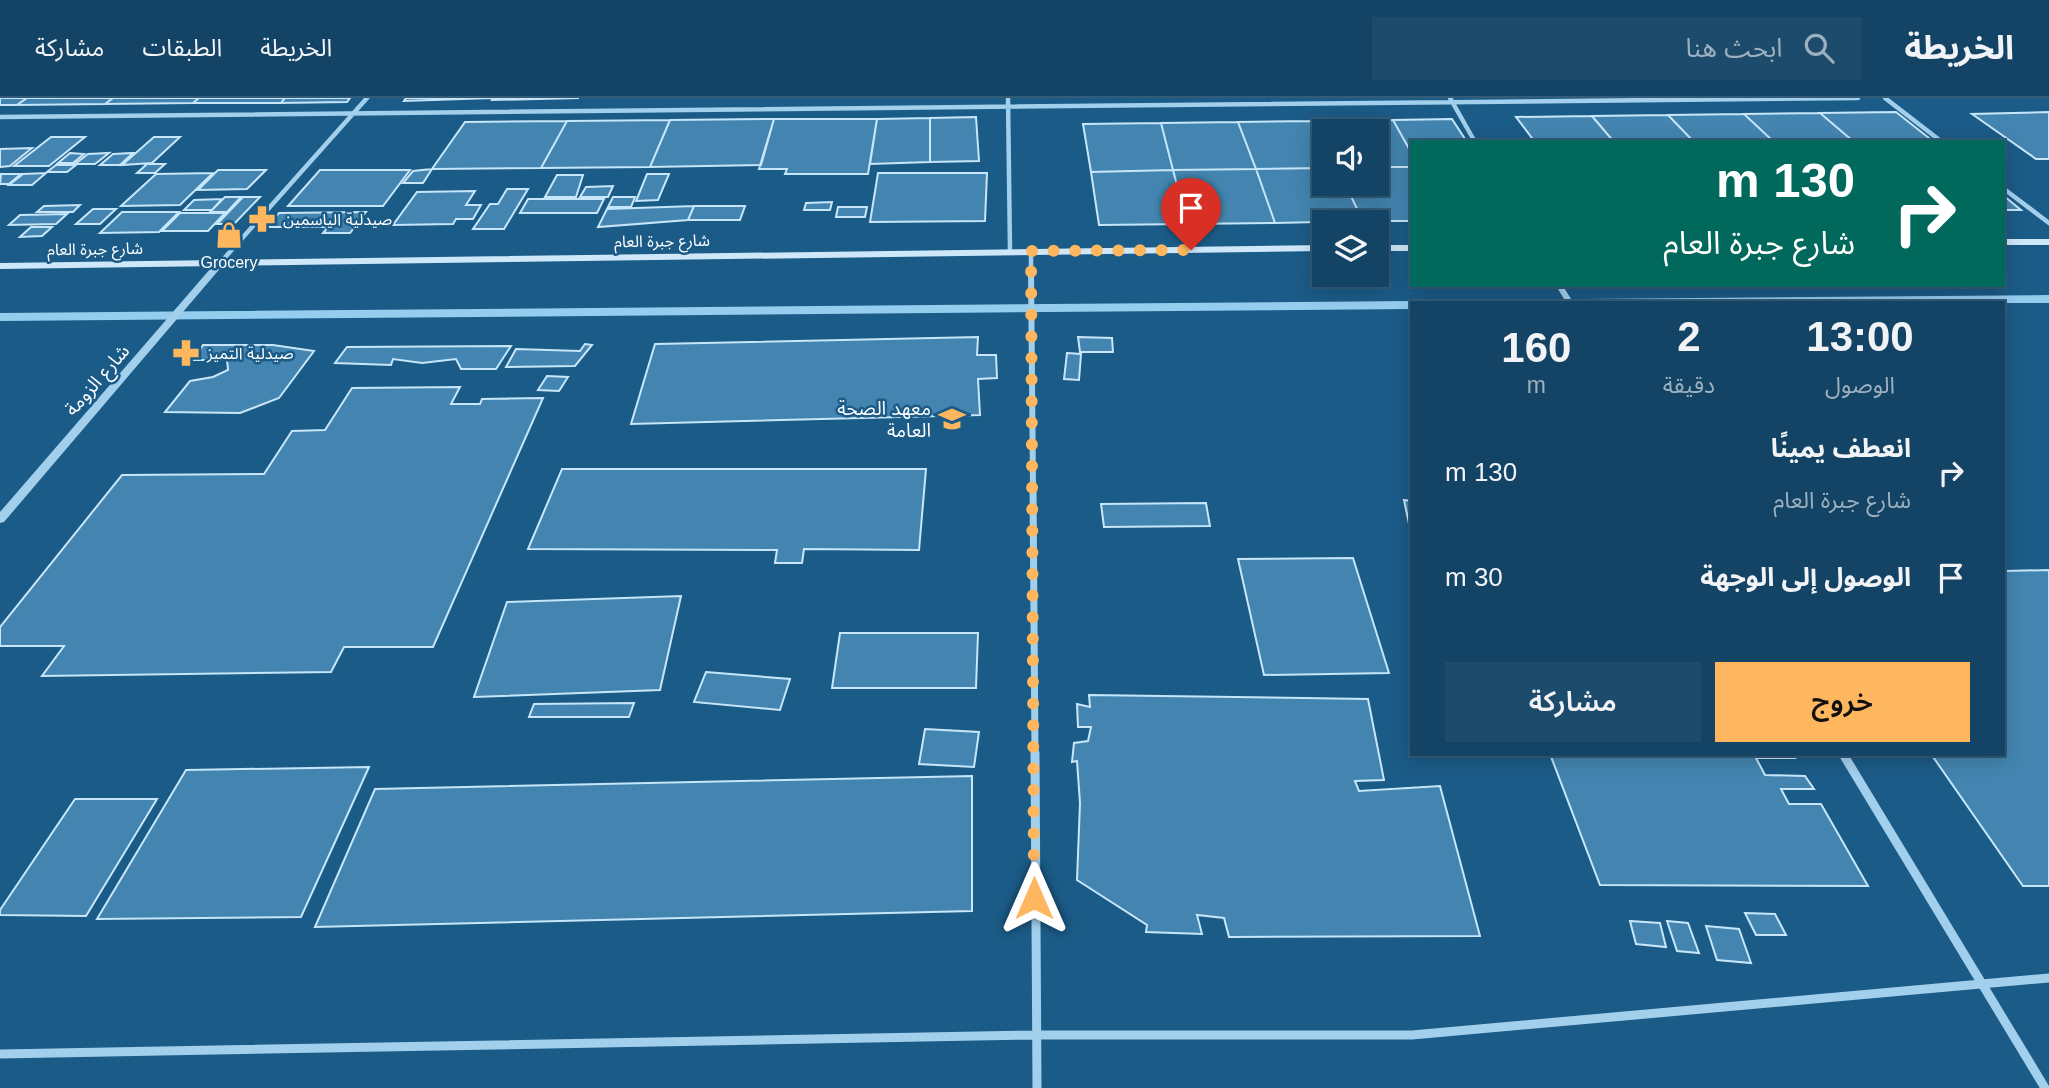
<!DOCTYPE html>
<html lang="ar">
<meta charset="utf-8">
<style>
:root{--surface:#144465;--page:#1d4b6b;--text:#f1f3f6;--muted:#9db0bf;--line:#335c79;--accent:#feb65f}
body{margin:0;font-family:Arial,"Noto Sans Arabic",sans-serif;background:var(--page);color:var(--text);direction:rtl;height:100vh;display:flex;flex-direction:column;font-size:26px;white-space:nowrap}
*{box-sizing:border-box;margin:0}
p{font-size:23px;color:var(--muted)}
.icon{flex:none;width:38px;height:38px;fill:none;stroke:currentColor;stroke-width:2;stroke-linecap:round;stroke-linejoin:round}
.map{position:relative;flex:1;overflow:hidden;direction:ltr}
.drawer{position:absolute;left:1410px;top:203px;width:595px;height:455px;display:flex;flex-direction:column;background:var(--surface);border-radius:0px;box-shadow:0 4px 18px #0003,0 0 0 2px var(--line);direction:rtl}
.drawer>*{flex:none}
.top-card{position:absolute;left:1410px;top:42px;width:595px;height:147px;border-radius:0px;box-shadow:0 4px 18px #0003,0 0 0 2px var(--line);direction:rtl;background:#00695c;color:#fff;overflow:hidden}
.tools{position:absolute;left:1312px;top:21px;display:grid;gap:14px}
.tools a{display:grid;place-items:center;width:77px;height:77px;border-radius:0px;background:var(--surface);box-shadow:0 4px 18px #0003,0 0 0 2px var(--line);font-size:35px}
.pin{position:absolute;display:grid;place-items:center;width:60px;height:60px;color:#fff;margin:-72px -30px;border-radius:50% 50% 50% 0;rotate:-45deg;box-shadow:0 0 7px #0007}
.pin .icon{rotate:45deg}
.me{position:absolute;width:77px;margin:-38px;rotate:0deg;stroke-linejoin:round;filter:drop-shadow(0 0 5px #0008)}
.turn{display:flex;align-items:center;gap:24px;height:147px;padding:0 35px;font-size:32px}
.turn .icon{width:91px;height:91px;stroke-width:2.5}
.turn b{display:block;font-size:49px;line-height:60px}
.eta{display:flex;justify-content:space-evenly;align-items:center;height:119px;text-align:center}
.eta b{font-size:42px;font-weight:600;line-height:49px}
.primary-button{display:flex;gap:14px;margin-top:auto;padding:14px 35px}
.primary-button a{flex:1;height:80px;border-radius:0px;background:var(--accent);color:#111;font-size:28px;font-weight:600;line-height:80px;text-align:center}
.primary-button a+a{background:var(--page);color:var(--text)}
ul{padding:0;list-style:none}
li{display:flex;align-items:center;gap:21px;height:105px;padding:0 35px}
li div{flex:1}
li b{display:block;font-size:26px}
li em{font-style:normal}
header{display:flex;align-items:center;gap:42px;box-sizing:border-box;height:98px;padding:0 35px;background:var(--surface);border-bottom:2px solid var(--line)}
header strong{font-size:33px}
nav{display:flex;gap:38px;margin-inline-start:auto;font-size:24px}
.search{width:490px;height:63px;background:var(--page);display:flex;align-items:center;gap:18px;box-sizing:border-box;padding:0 24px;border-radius:0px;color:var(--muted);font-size:26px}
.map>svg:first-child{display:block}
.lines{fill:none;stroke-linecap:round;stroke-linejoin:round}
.stream{fill:#95cdee;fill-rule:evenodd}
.building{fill:#4385b0;stroke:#c8e6f9;stroke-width:2}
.minor-far3{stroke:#a2cfec;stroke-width:4.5}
.minor-far2{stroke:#a2cfec;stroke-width:6}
.minor-far1{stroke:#a2cfec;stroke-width:7}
.minor{stroke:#a2cfec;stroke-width:9}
.tertiary{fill:#a2cfec;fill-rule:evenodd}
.secondary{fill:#cfe8f9;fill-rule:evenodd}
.route{stroke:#feb65f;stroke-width:12;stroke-dasharray:0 21.6}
.labels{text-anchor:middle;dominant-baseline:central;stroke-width:5;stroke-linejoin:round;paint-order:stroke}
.far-poi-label{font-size:16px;fill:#fff;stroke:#1b5b87;text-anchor:start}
.far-street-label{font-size:16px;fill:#fff;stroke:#1b5b87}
.street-label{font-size:19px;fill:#fff;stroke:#1b5b87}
.poi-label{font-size:19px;fill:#fff;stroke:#1b5b87;text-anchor:end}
</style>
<header>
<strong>الخريطة</strong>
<div class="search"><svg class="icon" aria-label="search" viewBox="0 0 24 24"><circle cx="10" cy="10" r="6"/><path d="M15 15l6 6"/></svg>ابحث هنا</div>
<nav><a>الخريطة</a><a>الطبقات</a><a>مشاركة</a></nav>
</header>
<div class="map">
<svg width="2049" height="990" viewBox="0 0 2049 990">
<rect width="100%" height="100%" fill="#1b5b87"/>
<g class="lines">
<path class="stream" d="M 2049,197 L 2049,205 L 1578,205 L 1584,201 Z
M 1412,203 L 1416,205 L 1412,205 L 1412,211 L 0,223 L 0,215 Z"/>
</g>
<path class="building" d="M 0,0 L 27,0 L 17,7 L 0,7 Z
M 27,0 L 113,0 L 105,6 L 17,7 Z
M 113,0 L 199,0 L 193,5 L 105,6 Z
M 199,0 L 285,0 L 281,5 L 193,5 Z
M 285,0 L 350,0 L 347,4 L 281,5 Z
M 406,0 L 493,0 L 404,3 Z
M 493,0 L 579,0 L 492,2 Z
M 1896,14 L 1934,44 L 1854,44 L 1820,15 Z
M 2049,14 L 2049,61 L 2036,61 L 1972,16 Z
M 1820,15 L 1854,44 L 1774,44 L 1744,16 Z
M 1744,16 L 1774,44 L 1694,44 L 1668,17 Z
M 1668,17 L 1694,44 L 1614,44 L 1592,18 Z
M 1592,18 L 1614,44 L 1535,44 L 1516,19 Z
M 976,19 L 979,63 L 930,64 L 930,20 Z
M 930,20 L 930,64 L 870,66 L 877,21 Z
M 774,21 L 877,21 L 868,76 L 785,76 L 787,71 L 759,71 Z
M 774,21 L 761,67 L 650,69 L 670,22 Z
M 1452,21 L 1467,44 L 1412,44 L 1412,56 L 1393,22 Z
M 670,22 L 650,69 L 541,70 L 567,23 Z
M 1393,22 L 1412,56 L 1412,69 L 1377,69 L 1377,33 L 1325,33 L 1325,42 L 1316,23 Z
M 567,23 L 541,70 L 432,71 L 465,24 Z
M 1316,23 L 1325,42 L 1325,70 L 1256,71 L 1238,24 Z
M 1238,24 L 1256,71 L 1173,72 L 1161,25 Z
M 1161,25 L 1173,72 L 1091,74 L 1083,26 Z
M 51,39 L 85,39 L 49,68 L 14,68 Z
M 154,39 L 180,39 L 152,65 L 122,67 Z
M 32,50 L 10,68 L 0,69 L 0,51 Z
M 70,55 L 84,56 L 73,65 L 58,65 Z
M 109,55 L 95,66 L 75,66 L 88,56 Z
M 133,55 L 120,67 L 100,67 L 113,56 Z
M 147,66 L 165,66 L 155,75 L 137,75 Z
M 56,67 L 76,67 L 67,74 L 47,74 Z
M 1377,69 L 1412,69 L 1412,123 L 1363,123 L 1345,86 L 1377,86 Z
M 1325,70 L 1325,86 L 1345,86 L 1363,123 L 1275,125 L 1256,71 Z
M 432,71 L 423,85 L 403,85 L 413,73 Z
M 1256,71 L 1275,125 L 1187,126 L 1173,72 Z
M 218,72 L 266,72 L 247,91 L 198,92 Z
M 320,72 L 410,72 L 383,108 L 288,108 Z
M 1173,72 L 1187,126 L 1099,127 L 1091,74 Z
M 46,75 L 32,87 L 9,87 L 23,76 Z
M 213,75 L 180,107 L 121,108 L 156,76 Z
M 878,75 L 987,75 L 985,123 L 870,124 Z
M 21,76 L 9,86 L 0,86 L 1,76 Z
M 647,76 L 669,76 L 658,102 L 636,103 Z
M 557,77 L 583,77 L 576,99 L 545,99 Z
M 613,88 L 608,99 L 580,99 L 586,89 Z
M 507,91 L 528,91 L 504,131 L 473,131 L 490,106 L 498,106 Z
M 475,93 L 466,107 L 481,107 L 473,121 L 456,121 L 453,126 L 393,127 L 417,94 Z
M 2004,98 L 2021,112 L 2004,112 Z
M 225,99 L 241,99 L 227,114 L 210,114 Z
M 243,99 L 260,99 L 234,126 L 217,126 Z
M 613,99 L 635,99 L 631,109 L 608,109 Z
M 222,101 L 212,112 L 184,112 L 194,102 Z
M 528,101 L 604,101 L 597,115 L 520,115 Z
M 832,104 L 830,112 L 804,112 L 806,105 Z
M 80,107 L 73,114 L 37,114 L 44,108 Z
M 694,108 L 745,108 L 740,122 L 688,122 Z
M 694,108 L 688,122 L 598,129 L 607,111 Z
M 838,109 L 867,109 L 865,119 L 836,119 Z
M 93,111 L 116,111 L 100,126 L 76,126 Z
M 122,114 L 179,114 L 159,134 L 100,135 Z
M 366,114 L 350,135 L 323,135 L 328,129 L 266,129 L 279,115 Z
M 180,115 L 225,115 L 208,133 L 162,133 Z
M 67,116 L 56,126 L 9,127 L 20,117 Z
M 31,129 L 52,129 L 42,138 L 20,139 Z
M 978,239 L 977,257 L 996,257 L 997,280 L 978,281 L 980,317 L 631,326 L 655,246 Z
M 1078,239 L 1112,240 L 1113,254 L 1080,254 Z
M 585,246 L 592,247 L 575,268 L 506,269 L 516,251 L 580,253 Z
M 203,247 L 273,247 L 314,253 L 279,300 L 240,315 L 165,314 L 190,283 L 213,279 L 228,272 L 227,262 L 194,262 Z
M 511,248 L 496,271 L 461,271 L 456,261 L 422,265 L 393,261 L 391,267 L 335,265 L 347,249 Z
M 1067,255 L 1081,256 L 1079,282 L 1064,281 Z
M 547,278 L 568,279 L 559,293 L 538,292 Z
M 460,289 L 451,306 L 480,306 L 482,301 L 543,300 L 433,549 L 344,549 L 331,574 L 42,578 L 64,548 L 0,548 L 0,529 L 122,377 L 264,376 L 292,333 L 325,332 L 352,290 Z
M 562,371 L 926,371 L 919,452 L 804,451 L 802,465 L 775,465 L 777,452 L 528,451 Z
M 1404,402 L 1412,403 L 1412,440 Z
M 1206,405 L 1210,428 L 1104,429 L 1101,406 Z
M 1353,460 L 1389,575 L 1264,577 L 1238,461 Z
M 2049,472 L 2049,788 L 2023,788 L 1931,656 L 2004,656 L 2004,473 Z
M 681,498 L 660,592 L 474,599 L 507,504 Z
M 840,535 L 978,535 L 976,590 L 832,590 Z
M 706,574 L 790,581 L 780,612 L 694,604 Z
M 1089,597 L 1368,601 L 1384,682 L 1355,683 L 1359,693 L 1440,688 L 1480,838 L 1229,839 L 1224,820 L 1197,817 L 1202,836 L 1146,834 L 1147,827 L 1077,782 L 1080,705 L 1077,663 L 1072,664 L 1074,645 L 1088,643 L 1091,629 L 1078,629 L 1077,606 L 1090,609 Z
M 634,605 L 629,619 L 529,619 L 534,606 Z
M 925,631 L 979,634 L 974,669 L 919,666 Z
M 1550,656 L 1793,656 L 1795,660 L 1756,660 L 1765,677 L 1805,678 L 1814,691 L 1781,691 L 1789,706 L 1821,706 L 1868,788 L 1600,787 Z
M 369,669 L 301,819 L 97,821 L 186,672 Z
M 972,678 L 972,813 L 315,829 L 375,691 Z
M 75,701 L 157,701 L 86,818 L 0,817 L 0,812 Z
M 1745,815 L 1775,816 L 1786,837 L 1756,837 Z
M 1630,823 L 1660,825 L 1666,849 L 1636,846 Z
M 1667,823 L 1688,825 L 1699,855 L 1677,853 Z
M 1706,828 L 1739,831 L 1751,865 L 1717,862 Z"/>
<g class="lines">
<path class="minor-far3" d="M 1008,0 L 1010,153
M 1450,0 L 1475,44
M 1885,0 L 1942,44
M 0,19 L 1858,0
M 2004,91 L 2049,125
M 1031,153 L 1031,174
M 220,165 L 367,0"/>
<path class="minor-far2" d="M 1031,172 L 1033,389
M 1559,187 L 1570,205"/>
<path class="minor-far1" d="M 1033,387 L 1035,657"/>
<path class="minor" d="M 1035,655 L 1037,990
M 1843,656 L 2045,990
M 0,956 L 1035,937 L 1412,937 L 2049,880"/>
<path class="tertiary" d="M 220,162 L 224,165 L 223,167 L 4,424 L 0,425 L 0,414 L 217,163 Z"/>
<path class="secondary" d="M 2004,141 L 2049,141 L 2049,147 L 2004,147 Z
M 1325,147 L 1325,153 L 0,171 L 0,165 Z
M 1377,147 L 1412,147 L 1412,153 L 1377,153 Z"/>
</g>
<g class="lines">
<path class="route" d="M 1034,800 L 1031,153 L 1191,152"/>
</g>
<defs>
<symbol id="pharmacy-bare" viewBox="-9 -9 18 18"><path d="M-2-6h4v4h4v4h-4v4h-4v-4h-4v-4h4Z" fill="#feb65f" stroke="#1b5b87" stroke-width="2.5" paint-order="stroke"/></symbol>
<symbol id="shop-bare" viewBox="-9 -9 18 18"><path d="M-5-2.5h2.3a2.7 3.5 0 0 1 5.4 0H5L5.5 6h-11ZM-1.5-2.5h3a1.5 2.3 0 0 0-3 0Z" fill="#feb65f" stroke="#1b5b87" stroke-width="2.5" paint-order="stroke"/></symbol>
<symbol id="university-bare" viewBox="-9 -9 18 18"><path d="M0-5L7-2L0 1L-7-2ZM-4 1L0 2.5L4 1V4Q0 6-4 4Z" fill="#feb65f" stroke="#1b5b87" stroke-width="2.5" paint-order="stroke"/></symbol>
</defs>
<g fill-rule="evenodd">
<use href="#pharmacy-bare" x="243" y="102" width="38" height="38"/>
<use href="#shop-bare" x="210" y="118" width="38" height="38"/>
<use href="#pharmacy-bare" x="167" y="236" width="38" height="38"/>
<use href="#university-bare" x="933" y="302" width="38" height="38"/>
</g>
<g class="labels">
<g class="far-poi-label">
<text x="283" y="121">صيدلية الياسمين</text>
<text x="229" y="164" text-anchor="middle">Grocery</text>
<text x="207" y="255">صيدلية التميز</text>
</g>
<g class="far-street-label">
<text transform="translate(662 143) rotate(-1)">شارع جبرة العام</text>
<text transform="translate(95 151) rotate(-1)">شارع جبرة العام</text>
</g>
<g class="street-label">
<text transform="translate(97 282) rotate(-49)">شارع الزومة</text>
</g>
<g class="poi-label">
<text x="931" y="310">معهد الصحة<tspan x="931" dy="22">العامة</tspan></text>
</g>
</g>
</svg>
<div class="tools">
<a><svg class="icon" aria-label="sound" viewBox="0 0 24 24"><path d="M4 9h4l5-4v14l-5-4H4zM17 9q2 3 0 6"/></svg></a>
<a><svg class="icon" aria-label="layers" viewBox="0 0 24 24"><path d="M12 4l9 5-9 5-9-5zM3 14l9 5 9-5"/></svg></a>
</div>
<div class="pin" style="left:1191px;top:152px;background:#d93025"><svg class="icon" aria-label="arrive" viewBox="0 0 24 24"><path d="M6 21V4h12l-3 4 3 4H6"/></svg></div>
<svg class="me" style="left:1034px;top:800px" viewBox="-20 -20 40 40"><path d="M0-17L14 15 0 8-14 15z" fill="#feb65f" stroke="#fff" stroke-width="4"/></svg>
<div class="top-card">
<div class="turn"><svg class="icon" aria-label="right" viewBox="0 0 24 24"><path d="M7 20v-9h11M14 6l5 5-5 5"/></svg><div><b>130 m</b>شارع جبرة العام</div></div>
</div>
<section class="drawer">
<div class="eta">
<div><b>13:00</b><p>الوصول</p></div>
<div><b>2</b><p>دقيقة</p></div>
<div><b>160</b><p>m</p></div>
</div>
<ul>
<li><svg class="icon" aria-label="right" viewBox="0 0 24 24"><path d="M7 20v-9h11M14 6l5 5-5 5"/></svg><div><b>انعطف يمينًا</b><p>شارع جبرة العام</p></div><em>130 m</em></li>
<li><svg class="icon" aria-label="arrive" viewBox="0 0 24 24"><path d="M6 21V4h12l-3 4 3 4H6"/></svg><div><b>الوصول إلى الوجهة</b></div><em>30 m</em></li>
</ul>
<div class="primary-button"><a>خروج</a><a>مشاركة</a></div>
</section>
</div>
